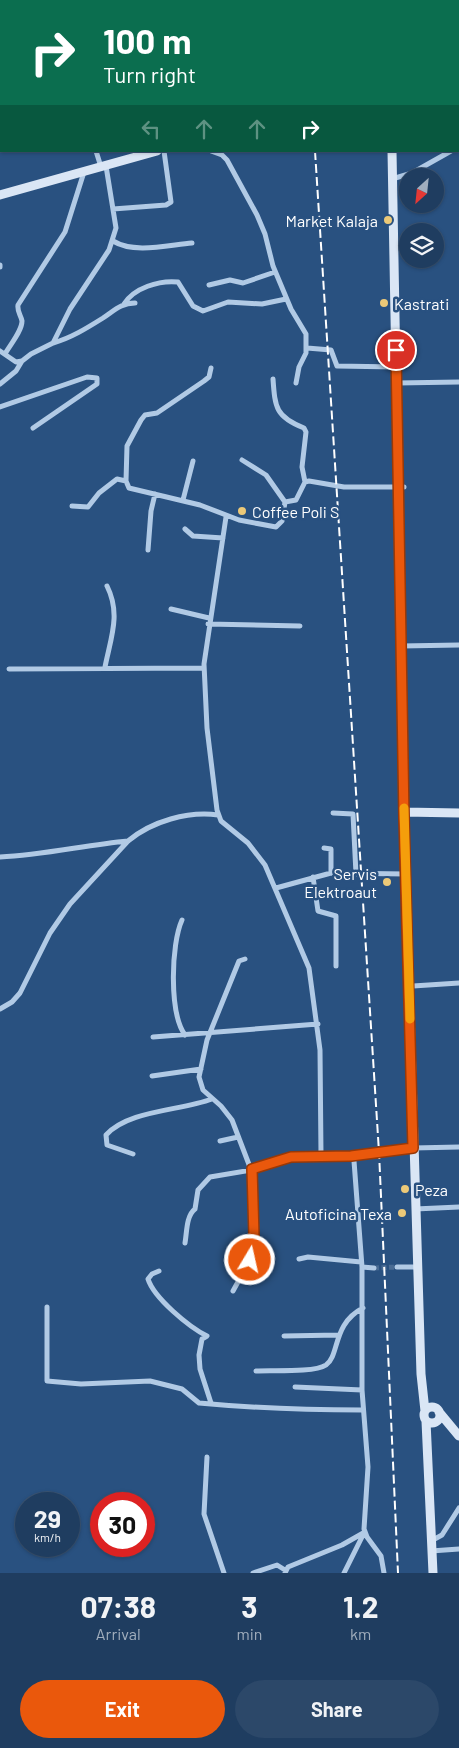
<!DOCTYPE html>
<style>
:root{--surface:#1f3d60;--page:#2c4869;--text:#f1f3f6;--muted:#a1aebd;--line:#3c5675;--accent:#ea580c}
body{margin:0;font-family:Barlow,sans-serif;background:var(--page);color:var(--text);height:100vh;display:flex;flex-direction:column;font-size:19px;white-space:nowrap}
*{box-sizing:border-box;margin:0}
p{font-size:16px;color:var(--muted)}
.icon{flex:none;width:28px;height:28px;fill:none;stroke:currentColor;stroke-width:2;stroke-linecap:round;stroke-linejoin:round}
.map{position:relative;height:1573px;overflow:hidden}
.details{display:flex;flex-direction:column;background:var(--surface);flex:1}
.details>*{flex:none}
.top-card{position:absolute;left:0px;top:0px;width:460px;height:152px;box-shadow:0 1px 4px #0004,0 0 0 1px var(--line);background:#0b6e4f;color:#fff;overflow:hidden}
.needle{width:32px;rotate:207deg}
.controls{position:absolute;left:399px;top:168px;display:grid;gap:10px}
.controls a{display:grid;place-items:center;width:45px;height:45px;border-radius:50%;background:var(--surface);box-shadow:0 1px 4px #0004,0 0 0 1px var(--line);font-size:25px}
.speed{position:absolute;left:15px;top:1492px;display:flex;gap:10px;font-size:25px;font-weight:700;text-align:center}
.speed>*{display:grid;place-content:center;width:65px;height:65px;border-radius:50%;background:var(--surface);box-shadow:0 1px 4px #0004,0 0 0 1px var(--line);line-height:1}
.speed small{font-size:12px;font-weight:400}
.speed .limit{border:8px solid #d22;background:#fff;color:#111}
.pin{position:absolute;display:grid;place-items:center;width:42px;height:42px;color:#fff;margin:-21px;border:2px solid #fff;border-radius:50%;box-shadow:0 1px 5px #0007}
.me{position:absolute;width:55px;margin:-28px;rotate:9deg;stroke-linejoin:round;filter:drop-shadow(0 0 4px #0008)}
.turn{display:flex;align-items:center;gap:18px;height:105px;padding:0 20px;font-size:22px}
.turn .icon{width:65px;height:65px;stroke-width:2.5}
.turn b{display:block;font-size:35px;line-height:42px}
.lanes{display:flex;align-items:center;height:48px;padding:0 20px;background:#0003;justify-content:center;gap:25px;direction:ltr}
.lanes .off{opacity:.35}
.eta{display:flex;justify-content:space-evenly;align-items:center;height:85px;text-align:center}
.eta b{font-size:30px;font-weight:700;line-height:35px}
.cta{display:flex;gap:10px;margin-top:auto;padding:10px 20px}
.cta a{flex:1;height:58px;border-radius:30px;background:var(--accent);color:#fff;font-size:20px;font-weight:700;line-height:58px;text-align:center}
.cta a+a{background:var(--page);color:var(--text)}
.map>svg:first-child{display:block}
.lines{fill:none;stroke-linecap:round;stroke-linejoin:round}
.street-tunnel{stroke:#496b93;stroke-width:5;stroke-dasharray:5 2.5;stroke-linecap:butt}
.street{stroke:#b1cae5;stroke-width:5}
.secondary{stroke:#dae6f5;stroke-width:9}
.rail{stroke:#fff;stroke-width:2;stroke-dasharray:9 4;stroke-linecap:butt}
.route-casing{stroke:#983908;stroke-width:12}
.route{stroke:#ea580c;stroke-width:9}
.slow{stroke:#f59e0b;stroke-width:9}
.poi-dot{fill:#ecc978;stroke:#295180;stroke-width:2}
.labels{text-anchor:middle;dominant-baseline:central;stroke-width:5;stroke-linejoin:round;paint-order:stroke}
.poi-label{font-size:16px;fill:#fff;stroke:#295180;text-anchor:end}
</style>
<div class="map">
<svg width="459" height="1573" viewBox="0 0 459 1573">
<rect width="100%" height="100%" fill="#295180"/>
<g class="lines">
<path class="street-tunnel" d="M 374,1268 L 397,1267"/>
<path class="street" d="M 164,0 L 164,1
M 96,151 L 101,167
M 211,151 L 222,155 L 227,160 L 257,215 L 265,234 L 273,266 L 291,309 L 306,334 L 306,353 L 299,367 L 296,383
M 392,179 L 412,173 L 451,151
M 113,209 L 166,205 L 171,202 L 164,151
M 113,241 C 134,254 168,245 192,243
M 0,265 L 0,267
M 209,285 L 230,280 L 243,283 L 275,272
M 124,304 C 134,288 159,280 178,282 L 193,306 L 203,311 L 228,302 L 262,304 L 286,299
M 53,343 C 71,338 87,328 103,318 C 115,310 121,303 135,303
M 307,348 L 331,350 L 337,366 L 396,367
M 0,351 L 16,362 L 22,361 L 31,354 L 53,343 L 70,309 L 109,250 L 116,228 L 106,166
M 5,354 C 10,345 22,331 22,321 C 21,315 17,312 18,305 L 65,232 L 84,172
M 211,368 L 209,377 L 204,381 L 157,413 L 145,415 L 141,420 L 127,446 L 126,481 L 129,488 L 200,505 L 239,520 L 276,527 L 282,521 L 285,502 L 296,500 L 305,482 L 309,481 L 344,487 L 404,487
M 273,379 C 275,408 276,417 304,428 L 306,432 L 302,467 L 305,482
M 397,383 L 459,382
M 0,384 L 16,371 L 22,361
M 0,407 L 87,377 L 97,378 L 97,384 L 33,428
M 242,460 L 266,475 L 285,502
M 183,500 L 193,461
M 72,506 L 88,507 L 99,493 L 117,479 L 126,481
M 226,517 L 204,664 L 207,728 L 217,810 L 221,821 L 248,843 L 265,865 L 309,968 L 320,1050 L 321,1155
M 185,529 L 193,536 L 223,538
M 148,550 L 151,511 L 155,494
M 171,609 L 209,618
M 208,624 L 300,626
M 401,646 L 459,645
M 105,667 C 111,637 121,614 107,586
M 9,669 L 204,668
M 333,813 L 353,814 L 356,874
M 324,848 L 331,849 L 331,873
M 0,857 C 44,855 85,845 128,841
M 313,877 L 318,911 L 336,916 L 336,966
M 276,888 L 331,873 L 406,874
M 182,920 C 171,944 169,1013 185,1035
M 413,986 L 459,983
M 0,1009 L 12,1002 L 20,993 L 50,933 L 70,904 L 128,841 C 152,821 188,811 218,815
M 153,1037 L 318,1024
M 152,1076 L 201,1069
M 220,1141 L 238,1137
M 133,1154 L 107,1145 L 106,1135 C 129,1110 180,1111 212,1099
M 351,1156 L 354,1161 L 362,1267 L 362,1390 L 368,1467 L 364,1529 L 367,1537 L 381,1556 L 384,1573
M 415,1209 L 459,1207
M 185,1243 C 187,1232 186,1216 195,1209 L 198,1190 L 210,1177 L 257,1169 L 291,1157 L 351,1156 L 413,1148 L 459,1147
M 299,1259 L 308,1257 L 361,1262
M 362,1267 L 374,1268
M 397,1267 L 417,1267
M 159,1271 L 152,1274 L 148,1279 C 154,1298 189,1327 207,1336 L 202,1339 L 199,1355 L 200,1369 L 211,1403
M 233,1291 L 250,1260 L 253,1247 L 253,1175 L 232,1120 L 221,1106 L 203,1090 L 199,1077 L 207,1040 L 239,961 L 245,959
M 47,1307 L 47,1381 L 81,1384 L 150,1381 L 182,1389 L 199,1403 C 252,1408 307,1410 362,1410
M 284,1336 L 338,1335
M 256,1371 C 271,1370 314,1373 326,1365 C 340,1355 332,1324 363,1308
M 295,1387 L 362,1390
M 207,1457 L 204,1514 L 224,1573
M 431,1541 L 442,1535 L 459,1508
M 431,1551 L 459,1549
M 253,1573 L 277,1565 L 285,1570
M 285,1573 L 288,1567 L 342,1545 L 365,1532
M 344,1573 L 363,1535"/>
<path class="secondary" d="M 391,0 L 391,1
M 392,151 L 404,812 L 421,1374 L 425,1411
M 0,195 L 157,151
M 404,812 L 459,813
M424 1415a8 8 0 1 1 16 0a8 8 0 1 1-16 0Z
M 439,1412 L 459,1436
M 426,1421 L 433,1573"/>
<path class="rail" d="M 304,0 L 304,1
M 315,151 L 379,1152 L 398,1573"/>
</g>
<g class="lines">
<defs>
<path id="route" d="M 250,1260 L 254,1237 L 252,1169 L 291,1157 L 351,1156 L 413,1148 L 404,818 L 396,350"/>
</defs>
<use href="#route" class="route-casing"/>
<use href="#route" class="route"/>
<path class="slow" d="M 404,808 L 410,1019"/>
</g>
<g class="poi-dot">
<circle cx="388" cy="220" r="5"/>
<circle cx="384" cy="303" r="5"/>
<circle cx="242" cy="511" r="5"/>
<circle cx="387" cy="882" r="5"/>
<circle cx="405" cy="1189" r="5"/>
<circle cx="402" cy="1213" r="5"/>
</g>
<g class="labels">
<g class="poi-label">
<text x="378" y="220">Market Kalaja</text>
<text x="394" y="303" text-anchor="start">Kastrati</text>
<text x="252" y="511" text-anchor="start">Coffee Poli S</text>
<text x="377" y="873">Servis<tspan x="377" dy="18">Elektroaut</tspan></text>
<text x="415" y="1189" text-anchor="start">Peza</text>
<text x="392" y="1213">Autoficina Texa</text>
</g>
</g>
</svg>
<div class="controls">
<a><svg class="needle" viewBox="-14 -14 28 28"><path d="M0-13l5 13h-10z" fill="#e53935"/><path d="M0 13l5-13h-10z" fill="#a1aebd"/></svg></a>
<a><svg class="icon" aria-label="layers" viewBox="0 0 24 24"><path d="M12 4l9 5-9 5-9-5zM3 14l9 5 9-5"/></svg></a>
</div>
<div class="speed"><div>29<small>km/h</small></div><div class="limit">30</div></div>
<div class="pin" style="left:396px;top:350px;background:#d93025"><svg class="icon" aria-label="arrive" viewBox="0 0 24 24"><path d="M6 21V4h12l-3 4 3 4H6"/></svg></div>
<svg class="me" style="left:250px;top:1260px" viewBox="-20 -20 40 40"><circle r="17" fill="#ea580c" stroke="#fff" stroke-width="3"/><path d="M0-11L8 9 0 5-8 9z" fill="#fff"/></svg>
<div class="top-card">
<div class="turn"><svg class="icon" aria-label="right" viewBox="0 0 24 24"><path d="M7 20v-9h11M14 6l5 5-5 5"/></svg><div><b>100 m</b>Turn right</div></div>
<div class="lanes"><svg class="icon off" aria-label="left" viewBox="0 0 24 24"><path d="M17 20v-9H6M10 6l-5 5 5 5"/></svg><svg class="icon off" aria-label="ahead" viewBox="0 0 24 24"><path d="M12 20V5M6 11l6-6 6 6"/></svg><svg class="icon off" aria-label="ahead" viewBox="0 0 24 24"><path d="M12 20V5M6 11l6-6 6 6"/></svg><svg class="icon" aria-label="right" viewBox="0 0 24 24"><path d="M7 20v-9h11M14 6l5 5-5 5"/></svg></div>
</div>
</div>
<section class="details">
<div class="eta">
<div><b>07:38</b><p>Arrival</p></div>
<div><b>3</b><p>min</p></div>
<div><b>1.2</b><p>km</p></div>
</div>
<div class="cta"><a>Exit</a><a>Share</a></div>
</section>
